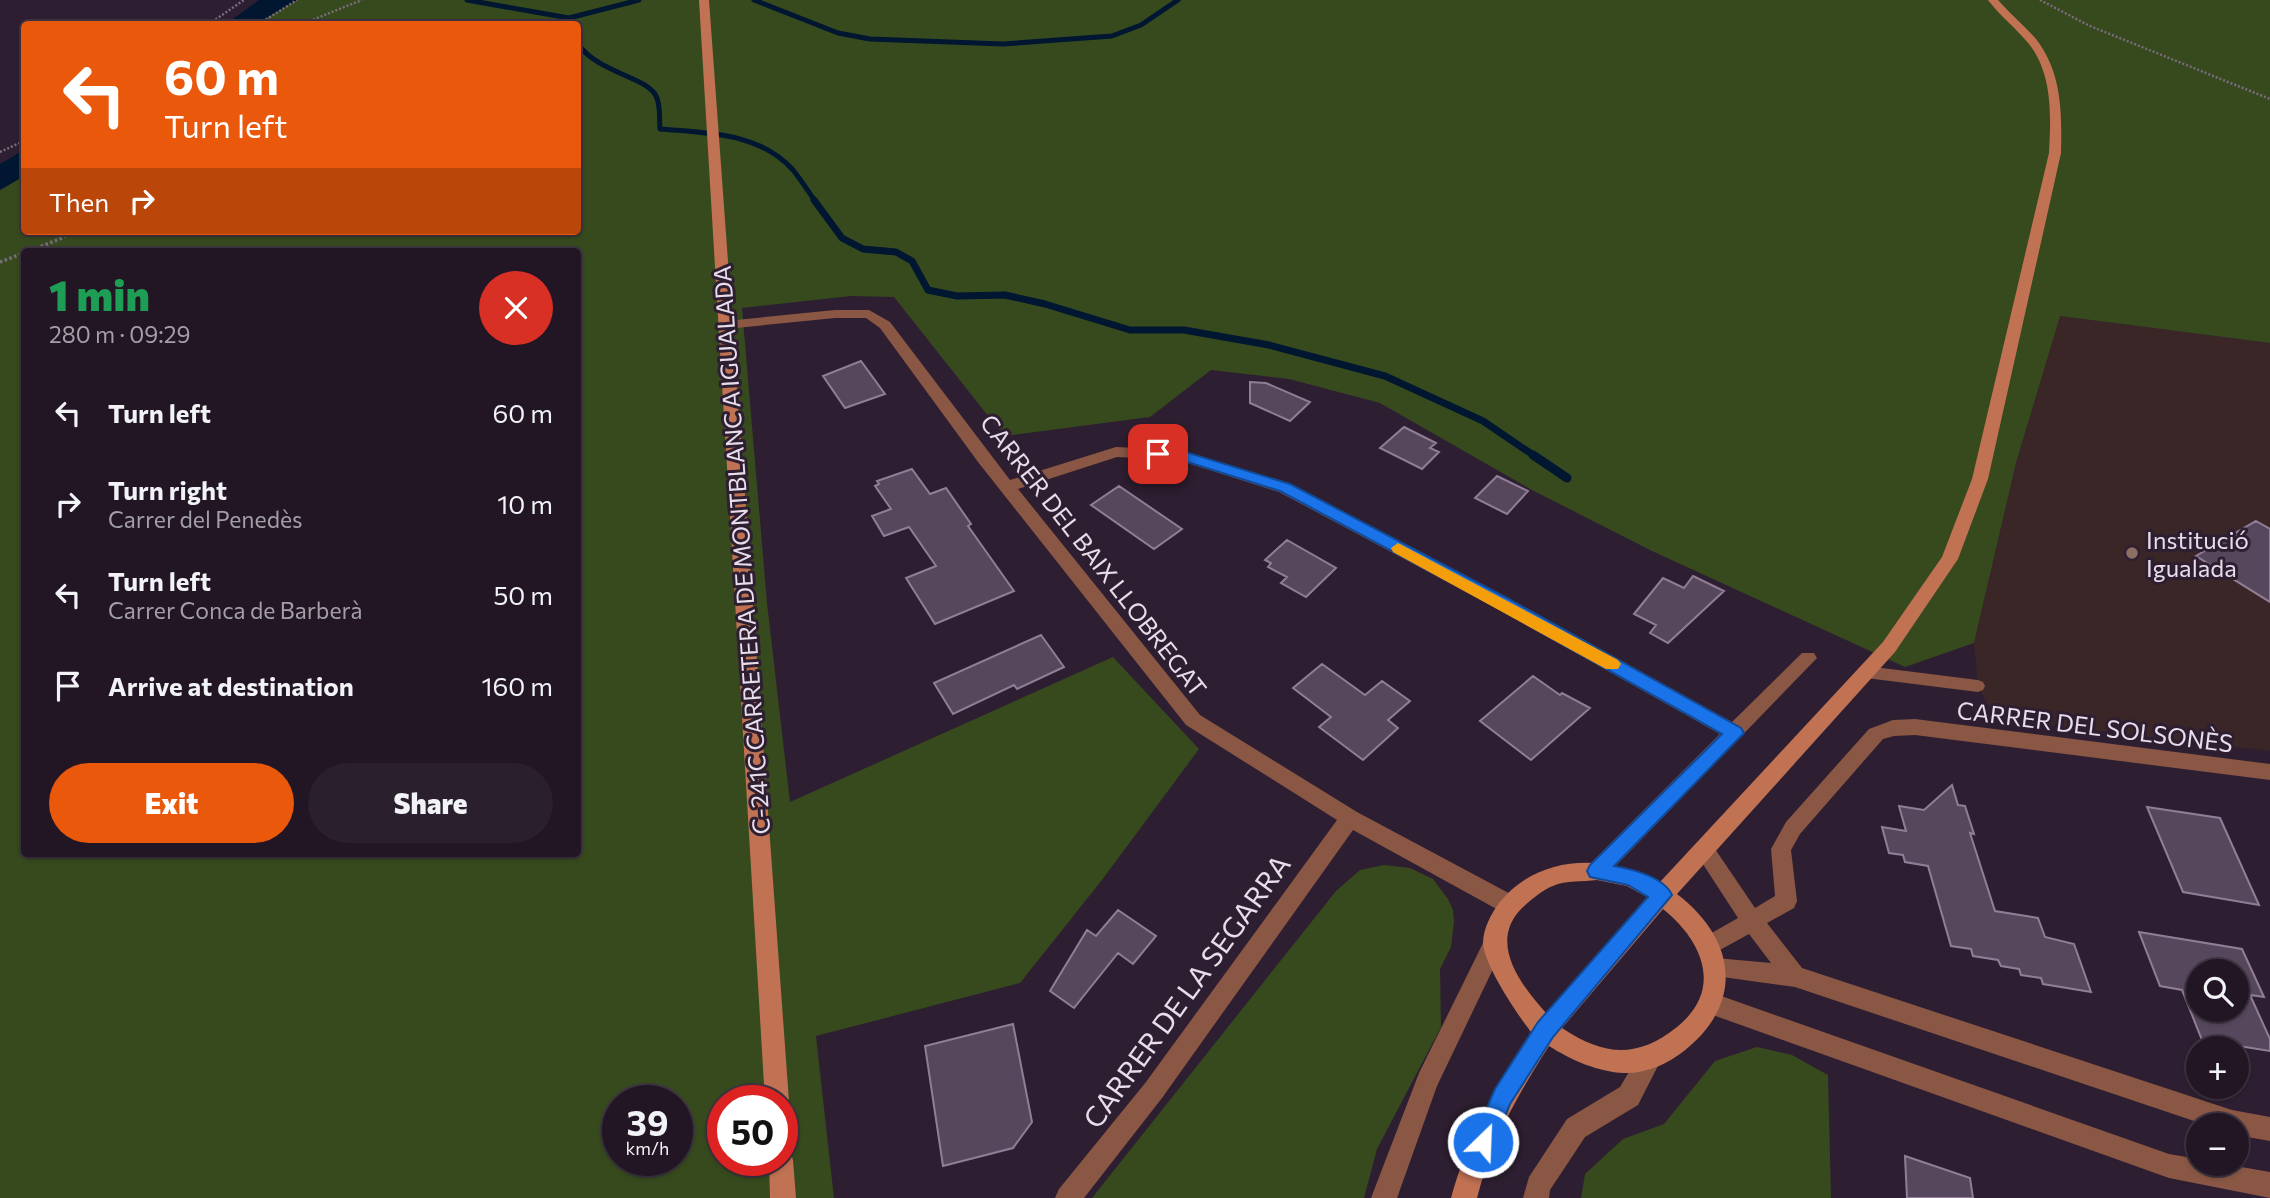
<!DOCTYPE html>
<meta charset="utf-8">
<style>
:root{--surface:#221625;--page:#2a1f2d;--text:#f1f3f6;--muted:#a29fa7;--line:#3f3542;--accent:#ea580c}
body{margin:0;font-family:Commissioner,sans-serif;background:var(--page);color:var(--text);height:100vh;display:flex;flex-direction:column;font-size:26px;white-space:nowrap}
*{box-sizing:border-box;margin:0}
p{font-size:23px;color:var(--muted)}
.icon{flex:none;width:38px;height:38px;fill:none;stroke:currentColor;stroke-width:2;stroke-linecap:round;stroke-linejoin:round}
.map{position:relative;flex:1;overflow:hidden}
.sheet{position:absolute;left:21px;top:248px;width:560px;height:609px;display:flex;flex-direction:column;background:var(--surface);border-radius:7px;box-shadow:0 2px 5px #0004,0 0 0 2px var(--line)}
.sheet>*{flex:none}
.guide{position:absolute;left:21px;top:21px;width:560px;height:214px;border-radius:7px;box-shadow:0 2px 5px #0004,0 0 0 2px var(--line);background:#ea580c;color:#fff;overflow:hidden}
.tools{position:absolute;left:2186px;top:959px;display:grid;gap:14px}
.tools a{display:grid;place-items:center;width:63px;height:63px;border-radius:50%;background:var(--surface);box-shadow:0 2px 5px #0004,0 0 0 2px var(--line);font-size:35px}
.speed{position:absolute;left:602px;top:1085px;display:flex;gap:14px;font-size:35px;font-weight:700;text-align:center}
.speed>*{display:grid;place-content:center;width:91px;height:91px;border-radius:50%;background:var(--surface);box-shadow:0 2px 5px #0004,0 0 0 2px var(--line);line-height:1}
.speed small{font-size:18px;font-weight:400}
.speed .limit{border:10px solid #d22;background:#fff;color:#111}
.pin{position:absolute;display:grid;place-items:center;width:60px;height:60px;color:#fff;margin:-30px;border-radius:14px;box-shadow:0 4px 10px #0006}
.me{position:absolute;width:77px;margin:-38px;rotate:24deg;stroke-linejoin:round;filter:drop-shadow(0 0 5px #0008)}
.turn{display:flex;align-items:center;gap:24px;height:147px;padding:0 28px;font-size:32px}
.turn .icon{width:91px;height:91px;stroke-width:2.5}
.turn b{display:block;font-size:49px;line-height:60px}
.then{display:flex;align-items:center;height:66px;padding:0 28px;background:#0003;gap:14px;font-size:26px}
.round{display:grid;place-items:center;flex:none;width:74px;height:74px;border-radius:37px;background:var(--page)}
.summary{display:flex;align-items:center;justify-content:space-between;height:119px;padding:0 28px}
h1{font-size:42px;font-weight:800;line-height:52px;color:#1e9e55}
.action{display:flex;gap:14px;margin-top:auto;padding:14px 28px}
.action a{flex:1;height:80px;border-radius:42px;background:var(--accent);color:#fff;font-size:28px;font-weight:800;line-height:80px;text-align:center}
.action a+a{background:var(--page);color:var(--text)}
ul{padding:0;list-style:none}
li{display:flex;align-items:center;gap:21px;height:91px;padding:0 28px}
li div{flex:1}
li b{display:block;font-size:26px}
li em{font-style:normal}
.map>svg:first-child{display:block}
.education{fill:#3a2627}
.green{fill:#364a1e;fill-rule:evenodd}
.water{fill:#011630}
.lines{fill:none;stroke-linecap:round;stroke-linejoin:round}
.stream-far2{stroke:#011630;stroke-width:5}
.stream-far1{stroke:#011630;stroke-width:7}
.stream{stroke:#011630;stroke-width:9}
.building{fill:#57475d;stroke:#917e96;stroke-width:2;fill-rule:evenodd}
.path-far1{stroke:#7a6c7c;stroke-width:2.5;stroke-dasharray:2 2;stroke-linecap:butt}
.path{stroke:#7a6c7c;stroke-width:3.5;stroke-dasharray:2.5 2.5;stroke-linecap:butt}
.service{fill:#895744;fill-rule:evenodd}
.minor{fill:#895744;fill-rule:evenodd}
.secondary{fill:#c17253;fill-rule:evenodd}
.route{fill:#1a73e8;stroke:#114b97;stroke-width:2}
.slow{fill:#f59e0b}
.education-dot{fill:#8d6e63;stroke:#2e1e31;stroke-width:2.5}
.labels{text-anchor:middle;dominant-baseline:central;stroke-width:6;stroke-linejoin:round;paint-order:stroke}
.poi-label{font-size:24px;fill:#e8ddea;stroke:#2e1e31;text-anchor:start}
.street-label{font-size:24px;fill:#e8ddea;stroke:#2e1e31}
.near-street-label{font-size:28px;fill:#e8ddea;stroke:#2e1e31}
</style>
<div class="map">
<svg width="2270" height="1198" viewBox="0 0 2270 1198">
<rect width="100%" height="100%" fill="#2e1e31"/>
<path class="education" d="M 2059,316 L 2270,343 L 2270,751 L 1995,719 L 1978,686 L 1974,643 L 2016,463 Z"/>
<path class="green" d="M 297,0 L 2270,0 L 2270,343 L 2060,316 L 2016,463 L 1974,643 L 1905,667 L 1652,551 L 1532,490 L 1380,403 L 1289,379 L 1211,370 L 1150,417 L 1004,436 L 894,297 L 851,296 L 742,308 L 767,603 L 790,802 L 1113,657 L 1199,749 L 1102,880 L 1020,983 L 816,1036 L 834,1198 L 0,1198 L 0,190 L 24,176 L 24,231 L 578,231 L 578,24 L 256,24 ZM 24,252 L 578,252 L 578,854 L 24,854 ZM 618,1101 L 677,1101 L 677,1160 L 618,1160 ZM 723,1101 L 782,1101 L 782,1160 L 723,1160 Z
M 1384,865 L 1410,868 L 1433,879 L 1448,899 L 1453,910 L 1454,922 L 1451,947 L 1440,969 L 1441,1027 L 1377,1149 L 1364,1198 L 1092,1198 L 1336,891 L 1360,870 Z
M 1757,1047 L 1792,1055 L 1828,1075 L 1831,1198 L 1581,1198 L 1585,1174 L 1623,1139 L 1664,1124 L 1715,1061 Z"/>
<path class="water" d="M 259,0 L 297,0 L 256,24 L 226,24 Z
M 24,150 L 24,176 L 0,190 L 0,164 Z"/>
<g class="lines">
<path class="stream-far2" d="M 467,0 L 569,18 L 639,0
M 754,0 L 838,33 L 870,39 L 1003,44 L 1112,36 L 1141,25 L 1178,0
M 578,44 C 598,73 647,77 656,96 C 661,105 659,119 660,129 C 705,133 760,132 793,170 C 801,180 808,191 815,201"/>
<path class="stream-far1" d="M 814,200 L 842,238 L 863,249 L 896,252 L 912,261 L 928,290 L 957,296 L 1005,295 L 1045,304 L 1130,330 L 1184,330 L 1269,345 L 1385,376 L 1483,421 L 1536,457"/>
<path class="stream" d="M 1533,455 L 1567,478"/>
</g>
<path class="building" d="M 861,361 L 885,394 L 845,408 L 823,376 Z
M 1250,382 L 1266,383 L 1310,402 L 1290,421 L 1250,403 Z
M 1404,427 L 1436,443 L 1430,448 L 1439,452 L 1422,469 L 1380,448 Z
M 912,469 L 930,494 L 946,488 L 971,524 L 968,526 L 1014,591 L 935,624 L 906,578 L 936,566 L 909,527 L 884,536 L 872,516 L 891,509 L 875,486 L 879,484 L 877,481 Z
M 1497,476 L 1528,491 L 1507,514 L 1475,498 Z
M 1119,486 L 1182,529 L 1154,549 L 1091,505 Z
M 2256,521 L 2270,529 L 2270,602 L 2196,556 Z
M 1287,540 L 1336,568 L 1306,597 L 1281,583 L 1287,577 L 1268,567 L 1271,563 L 1265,560 Z
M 1693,576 L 1724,591 L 1668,643 L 1650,633 L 1656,625 L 1634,614 L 1663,578 L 1684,588 Z
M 1041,635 L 1064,667 L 1017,689 L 1014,685 L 953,714 L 934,683 Z
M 1322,664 L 1365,695 L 1382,681 L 1410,701 L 1388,720 L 1398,728 L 1363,760 L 1319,727 L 1331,717 L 1293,688 Z
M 1533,676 L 1560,695 L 1562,693 L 1590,708 L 1531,760 L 1480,721 Z
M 1952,785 L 1958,805 L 1965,806 L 1974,834 L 1970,833 L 1995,911 L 2038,918 L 2045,937 L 2074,944 L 2091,992 L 2043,984 L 2041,978 L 2021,975 L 2019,969 L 2001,966 L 1998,960 L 1973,956 L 1971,949 L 1951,946 L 1928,866 L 1905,862 L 1903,855 L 1889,853 L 1882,827 L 1906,831 L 1899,806 L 1924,810 Z
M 2147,807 L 2220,818 L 2259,905 L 2183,892 Z
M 1118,910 L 1156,936 L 1133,964 L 1118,953 L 1074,1008 L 1050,991 L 1087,930 L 1096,936 Z
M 2139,932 L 2242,949 L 2264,997 L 2250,995 L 2270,1039 L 2270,1051 L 2202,1040 L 2182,990 L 2160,986 ZM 2198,971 L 2236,971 L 2236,1010 L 2198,1010 Z
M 1013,1024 L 1032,1122 L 1013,1148 L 943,1166 L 925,1046 Z
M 1905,1156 L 1970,1178 L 1973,1198 L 1907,1198 Z"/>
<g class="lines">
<path class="path-far1" d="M 2040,0 L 2090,26 L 2270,99
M 209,24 L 244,0
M 259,24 L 297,0
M 302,24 L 362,0
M 0,152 L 24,141"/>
<path class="path" d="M 27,252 L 62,238 L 71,231
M 0,262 L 24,253"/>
<path class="service" d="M 1866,666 L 1978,680 L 1983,682 L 1985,686 L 1983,690 L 1978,692 L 1866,678 L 1861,676 L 1859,672 L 1861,668 Z"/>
<path class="minor" d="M 835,310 L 869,310 L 890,322 L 1010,480 L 1116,447 L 1179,450 L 1291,484 L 1508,598 L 1732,722 L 1802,653 L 1814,653 L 1817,658 L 1604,878 L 1597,880 L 1590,878 L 1586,871 L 1590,864 L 1720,734 L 1496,608 L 1279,492 L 1178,460 L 1117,457 L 1018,489 L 1200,715 L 1357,812 L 1518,898 L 1521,905 L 1518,912 L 1510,915 L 1502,912 L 1353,830 L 1162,1098 L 1084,1198 L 1055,1198 L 1059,1189 L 1146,1082 L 1337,820 L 1186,725 L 978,462 L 880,328 L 866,318 L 835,318 L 726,329 L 719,325 L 726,321 Z
M 1915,719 L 2270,764 L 2270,780 L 1915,735 L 1894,736 L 1883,739 L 1800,834 L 1791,850 L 1797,901 L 1794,908 L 1767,923 L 1802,968 L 2232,1110 L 2270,1117 L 2270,1141 L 2236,1135 L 2236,1125 L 2206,1125 L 1795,987 L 1708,975 L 1705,968 L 1708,961 L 1716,958 L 1771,963 L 1749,934 L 1709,956 L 1701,953 L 1698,946 L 1701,939 L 1738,918 L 1697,855 L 1694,849 L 1697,843 L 1704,840 L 1711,843 L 1755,908 L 1775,896 L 1771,849 L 1786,822 L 1869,729 L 1893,720 Z
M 1494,934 L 1502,937 L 1505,944 L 1437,1086 L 1397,1198 L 1371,1198 L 1419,1073 L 1486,937 Z
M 1710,992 L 2169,1154 L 2198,1159 L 2198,1164 L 2224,1164 L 2270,1172 L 2270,1198 L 2169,1178 L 1710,1014 L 1702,1011 L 1699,1003 L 1702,995 Z
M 1650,1046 L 1658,1050 L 1662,1058 L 1638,1105 L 1585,1137 L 1550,1190 L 1549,1198 L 1523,1198 L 1529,1177 L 1567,1119 L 1620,1087 L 1642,1050 Z"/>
<path class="secondary" d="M 699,0 L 709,0 L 789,1101 L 782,1111 L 782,1101 L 765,1101 Z
M 1988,0 L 1998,0 C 2010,14 2024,25 2036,39 C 2062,73 2062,112 2061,153 L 1988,479 L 1958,559 L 1895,652 L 1677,894 C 1736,939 1745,1003 1684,1051 C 1667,1064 1646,1074 1624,1073 C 1598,1072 1571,1060 1549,1046 C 1517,1096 1492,1140 1477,1198 L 1451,1198 C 1469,1134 1495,1086 1531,1032 C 1517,1014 1484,965 1483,943 C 1483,929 1491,914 1499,903 C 1539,853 1608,854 1660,882 L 1883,642 L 1942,557 L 1972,479 L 2049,153 C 2051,116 2053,75 2029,44 C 2016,28 2000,16 1988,0 ZM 1597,880 L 1627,886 L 1647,897 L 1546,1013 C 1520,984 1488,942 1522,908 C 1531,900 1542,890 1553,886 C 1566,880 1583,882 1597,880 ZM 1663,909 C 1704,942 1723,990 1677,1027 C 1637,1059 1604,1056 1562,1028 Z
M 782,1148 L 790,1151 L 793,1160 L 796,1198 L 770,1198 L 769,1160 L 782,1160 Z"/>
</g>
<path class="route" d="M 1158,449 L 1179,450 L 1290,484 L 1507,598 L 1741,728 L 1744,733 L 1614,866 C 1632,869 1664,877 1672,895 L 1553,1037 L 1510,1104 L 1491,1150 L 1483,1153 L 1475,1150 L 1472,1142 L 1495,1089 L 1538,1022 L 1648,897 L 1628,885 L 1590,877 L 1587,871 L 1590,865 L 1722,734 L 1496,607 L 1280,491 L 1178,459 L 1153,457 L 1151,454 Z"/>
<path class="slow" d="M 1398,543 L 1618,660 L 1621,664 L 1618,669 L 1606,669 L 1393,552 L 1391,548 Z"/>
<circle class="education-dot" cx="2132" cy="553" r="7"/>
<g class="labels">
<g class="poi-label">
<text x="2146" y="539">Institució<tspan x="2146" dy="28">Igualada</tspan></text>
</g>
<g class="street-label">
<text transform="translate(741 550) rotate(-94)">C-241C CARRETERA DE MONTBLANC A IGUALADA</text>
<text transform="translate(1094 555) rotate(52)">CARRER DEL BAIX LLOBREGAT</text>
<text transform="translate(2095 726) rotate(7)">CARRER DEL SOLSONÈS</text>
</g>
<g class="near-street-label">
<text transform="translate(1186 991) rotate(-54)">CARRER DE LA SEGARRA</text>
</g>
</g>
</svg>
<div class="tools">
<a><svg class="icon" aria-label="search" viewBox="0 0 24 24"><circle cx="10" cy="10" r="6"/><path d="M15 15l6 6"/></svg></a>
<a>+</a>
<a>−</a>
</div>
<div class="speed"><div>39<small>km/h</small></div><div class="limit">50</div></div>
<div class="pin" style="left:1158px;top:454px;background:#d93025"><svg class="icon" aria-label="arrive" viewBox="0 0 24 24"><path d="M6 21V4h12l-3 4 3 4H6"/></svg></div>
<svg class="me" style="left:1483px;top:1142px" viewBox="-20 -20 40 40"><circle r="17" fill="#1a73e8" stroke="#fff" stroke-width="3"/><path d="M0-11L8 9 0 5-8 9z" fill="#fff"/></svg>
<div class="guide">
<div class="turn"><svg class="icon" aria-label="left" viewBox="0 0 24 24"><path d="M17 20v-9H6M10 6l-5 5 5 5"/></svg><div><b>60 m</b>Turn left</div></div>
<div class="then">Then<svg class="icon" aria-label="right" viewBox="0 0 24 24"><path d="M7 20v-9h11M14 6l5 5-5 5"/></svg></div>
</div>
<section class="sheet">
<div class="summary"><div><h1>1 min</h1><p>280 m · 09:29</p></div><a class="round" style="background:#d93025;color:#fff"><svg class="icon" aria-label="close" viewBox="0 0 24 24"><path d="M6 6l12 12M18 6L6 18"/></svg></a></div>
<ul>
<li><svg class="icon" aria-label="left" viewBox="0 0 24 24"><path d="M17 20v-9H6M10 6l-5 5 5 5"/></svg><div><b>Turn left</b></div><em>60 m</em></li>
<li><svg class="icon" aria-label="right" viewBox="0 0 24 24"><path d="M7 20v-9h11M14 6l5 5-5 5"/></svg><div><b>Turn right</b><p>Carrer del Penedès</p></div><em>10 m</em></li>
<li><svg class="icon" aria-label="left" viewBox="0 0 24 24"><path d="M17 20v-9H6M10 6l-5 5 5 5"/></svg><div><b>Turn left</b><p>Carrer Conca de Barberà</p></div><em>50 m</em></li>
<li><svg class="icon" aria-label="arrive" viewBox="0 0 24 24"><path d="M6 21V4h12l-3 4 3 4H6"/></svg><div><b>Arrive at destination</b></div><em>160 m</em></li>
</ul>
<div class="action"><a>Exit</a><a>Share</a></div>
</section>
</div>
